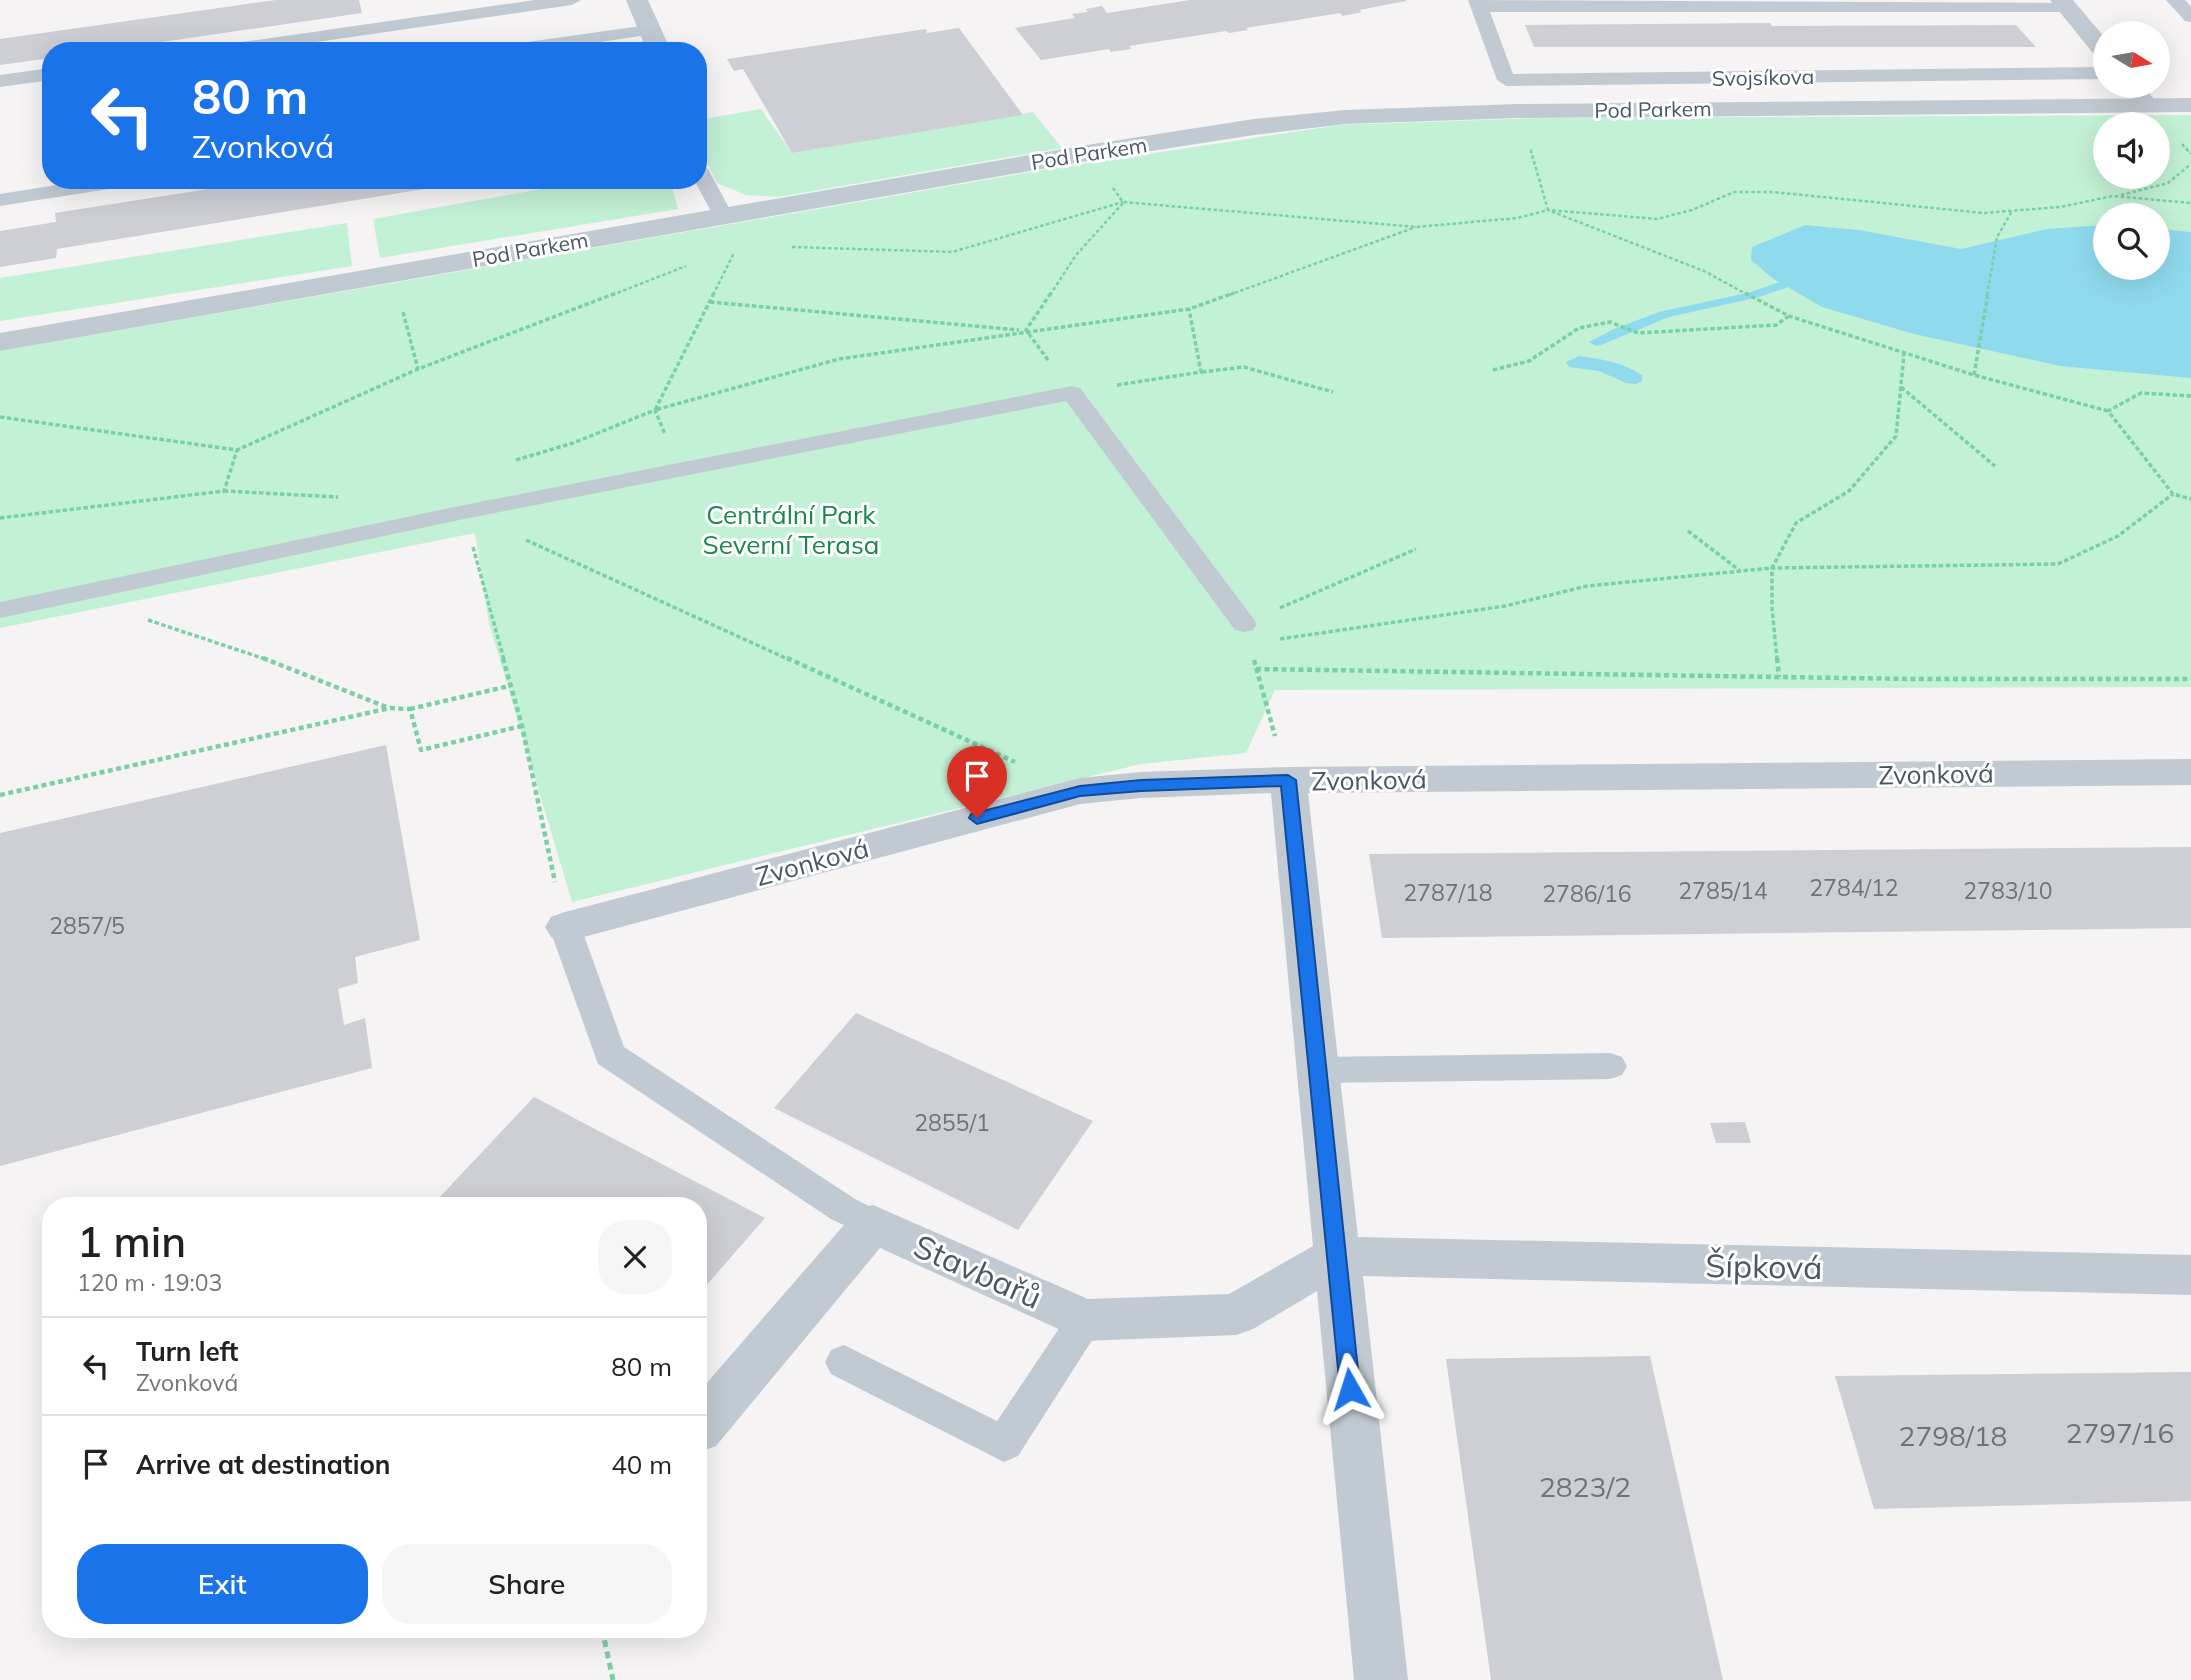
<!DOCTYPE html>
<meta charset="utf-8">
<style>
:root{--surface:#fff;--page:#f6f6f6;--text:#202124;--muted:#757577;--line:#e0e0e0;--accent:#1a73e8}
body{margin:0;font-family:Mulish,sans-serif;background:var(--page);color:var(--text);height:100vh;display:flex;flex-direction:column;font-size:26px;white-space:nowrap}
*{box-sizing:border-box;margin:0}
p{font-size:23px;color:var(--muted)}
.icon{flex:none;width:38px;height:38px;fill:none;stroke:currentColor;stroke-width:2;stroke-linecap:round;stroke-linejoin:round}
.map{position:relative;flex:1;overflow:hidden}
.sheet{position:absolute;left:42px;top:1197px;width:665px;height:441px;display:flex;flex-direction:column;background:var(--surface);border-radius:28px;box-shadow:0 7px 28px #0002}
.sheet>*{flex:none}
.guide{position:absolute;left:42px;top:42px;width:665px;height:147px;border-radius:28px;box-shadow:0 7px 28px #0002;background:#1a73e8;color:#fff;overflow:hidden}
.needle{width:46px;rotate:101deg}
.buttons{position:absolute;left:2093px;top:21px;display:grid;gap:14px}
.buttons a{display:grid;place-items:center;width:77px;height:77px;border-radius:50%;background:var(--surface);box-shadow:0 7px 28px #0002;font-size:35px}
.pin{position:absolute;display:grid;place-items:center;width:60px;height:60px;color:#fff;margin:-72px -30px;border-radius:50% 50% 50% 0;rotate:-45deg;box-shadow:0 0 7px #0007}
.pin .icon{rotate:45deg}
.me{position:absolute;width:77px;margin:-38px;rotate:354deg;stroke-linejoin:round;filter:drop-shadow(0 0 5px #0008)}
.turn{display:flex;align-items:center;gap:24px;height:147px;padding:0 35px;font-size:32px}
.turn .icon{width:91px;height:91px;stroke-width:2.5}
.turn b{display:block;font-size:49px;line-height:60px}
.round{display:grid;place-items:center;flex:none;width:74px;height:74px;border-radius:28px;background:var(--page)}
.summary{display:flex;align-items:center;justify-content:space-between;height:119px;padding:0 35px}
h1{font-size:42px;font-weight:600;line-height:52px}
.cta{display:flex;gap:14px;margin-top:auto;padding:14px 35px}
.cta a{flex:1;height:80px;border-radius:28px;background:var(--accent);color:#fff;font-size:28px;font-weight:600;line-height:80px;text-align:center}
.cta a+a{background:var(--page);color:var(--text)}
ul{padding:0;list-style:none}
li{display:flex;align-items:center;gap:21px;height:98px;padding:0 35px;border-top:2px solid var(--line)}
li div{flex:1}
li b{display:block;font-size:26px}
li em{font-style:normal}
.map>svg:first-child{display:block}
.green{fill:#c3f1d5;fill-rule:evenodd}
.water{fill:#90daee}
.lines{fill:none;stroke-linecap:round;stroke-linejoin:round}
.stream{fill:#90daee;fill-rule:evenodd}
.building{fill:#cdcfd5}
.path-far3{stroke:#7ad0a6;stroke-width:2.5;stroke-dasharray:3.5 2.5;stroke-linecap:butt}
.path-far2{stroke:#7ad0a6;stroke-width:3.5;stroke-dasharray:4.5 2.5;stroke-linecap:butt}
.path-far1{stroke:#7ad0a6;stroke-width:4.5;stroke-dasharray:5 3.5;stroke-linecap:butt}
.path{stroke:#7ad0a6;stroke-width:5;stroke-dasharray:7 4.5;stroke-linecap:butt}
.service{fill:#c1cad2;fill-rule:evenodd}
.minor{fill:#c1cad2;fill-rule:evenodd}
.route{fill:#1a73e8;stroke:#114b97;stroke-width:2}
.labels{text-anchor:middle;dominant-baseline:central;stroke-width:6;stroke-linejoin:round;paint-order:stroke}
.far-street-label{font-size:21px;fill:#4a5661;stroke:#fff}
.number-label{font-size:23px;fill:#6b747e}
.park-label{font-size:26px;fill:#17864f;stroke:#fff}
.street-label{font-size:26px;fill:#4a5661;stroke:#fff}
.near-number-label{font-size:28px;fill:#6b747e}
.near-street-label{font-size:32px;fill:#4a5661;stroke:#fff}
</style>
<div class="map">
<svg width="2191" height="1680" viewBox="0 0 2191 1680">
<rect width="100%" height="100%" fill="#f5f3f3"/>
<path class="green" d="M 761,109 L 792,153 L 1033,112 L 1062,148 L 778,197 L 746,195 L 717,183 L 698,144 L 698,120 Z
M 2191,115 L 2191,687 L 1275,690 L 1246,753 L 1141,764 L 572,902 L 489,624 L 475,533 L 0,628 L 0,351 L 1042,170 L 1339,125 L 1542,118 ZM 2105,124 L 2158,124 L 2158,177 L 2105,177 ZM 2105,215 L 2158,215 L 2158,268 L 2105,268 Z
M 592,180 L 670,180 L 678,209 L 380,258 L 373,219 Z
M 347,223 L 352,266 L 0,321 L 0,278 Z"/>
<path class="water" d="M 1805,225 L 1859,230 L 1961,249 L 2047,229 L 2105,225 L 2105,268 L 2158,268 L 2158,229 L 2191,232 L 2191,378 L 2060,366 L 1914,334 L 1822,307 L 1772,278 L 1751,260 L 1752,247 Z
M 1579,356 C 1602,359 1622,362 1642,375 L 1642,381 L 1636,384 L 1626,383 L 1599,371 L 1569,367 L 1566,362 Z"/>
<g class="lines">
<path class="stream" d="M 1793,277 L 1797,278 L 1797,284 L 1759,297 L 1669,317 L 1601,345 L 1596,346 L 1589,342 L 1614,329 L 1659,312 L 1751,292 Z"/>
</g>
<path class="building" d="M 276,0 L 359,0 L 362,13 L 100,51 L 51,51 L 51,58 L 0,65 L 0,39 Z
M 1190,0 L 1406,0 L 1406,1 L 1359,10 L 1362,12 L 1343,16 L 1340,13 L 1246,28 L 1248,30 L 1229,33 L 1226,31 L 1129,46 L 1132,49 L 1111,52 L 1109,49 L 1041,60 L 1015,28 L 1075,18 L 1072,14 L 1088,12 L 1086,9 L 1102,6 L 1107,13 Z
M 1770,23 L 1772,26 L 2016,25 L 2036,47 L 1534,47 L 1525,25 Z
M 959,28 L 1023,115 L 792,153 L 743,69 L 734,71 L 727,59 L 926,29 L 927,33 Z
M 266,180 L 467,182 L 57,249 L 56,258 L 0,267 L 0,231 L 56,222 L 55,213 Z
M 386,745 L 420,940 L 355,957 L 358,983 L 338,989 L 344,1025 L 365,1018 L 372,1068 L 0,1166 L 0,833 Z
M 2191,847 L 2191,928 L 1382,938 L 1369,854 Z
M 856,1013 L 1093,1121 L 1018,1230 L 774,1108 Z
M 534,1097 L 765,1218 L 698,1295 L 698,1206 L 442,1206 L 435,1202 Z
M 1745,1122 L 1751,1143 L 1716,1143 L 1710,1123 Z
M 1650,1356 L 1723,1680 L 1491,1680 L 1446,1359 Z
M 2191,1372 L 2191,1501 L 1874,1509 L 1835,1376 Z"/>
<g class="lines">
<path class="path-far3" d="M 2182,144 L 2191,154
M 1113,188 L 1123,202 L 1416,227 L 1517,218 L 1548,210 L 1530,148
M 2121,195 L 2168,183 L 2191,164
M 792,247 L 952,252 L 1123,202
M 612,295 L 686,266
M 713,295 L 734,253
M 1050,295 L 1076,255 L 1123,203
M 1229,295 L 1416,227
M 1748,295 L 1704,271 L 1548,210 L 1657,219 L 1692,210 L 1734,192 L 1773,192 L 1983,213 L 2060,207 L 2113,196 L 2191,203
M 1987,295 L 1997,237 L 2012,211"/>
<path class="path-far2" d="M 714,293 L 655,410 L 839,359 L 1189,309 L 1234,293
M 1745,293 L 1789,316 L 1974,375 L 2108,411
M 710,302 L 1019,330
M 403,312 L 418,369
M 1048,360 L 1026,330 L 1051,293
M 1493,370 L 1529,361 L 1579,328 L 1610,322 L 1638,333 L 1776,325 L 1789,316
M 1202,372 L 1244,367 L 1333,392
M 1974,375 L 1988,293
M 1117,385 L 1201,372 L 1189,309
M 1901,387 L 1995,466
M 2191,396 L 2141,393 L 2108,411 L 2173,494 L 2191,499
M 0,417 L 237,450 L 418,369 L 616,293
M 516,460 L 573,443 L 655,410 L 665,434
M 224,491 L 338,497
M 0,518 L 224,491 L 237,450
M 1688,531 L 1739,570
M 526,540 L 790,660
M 473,547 L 504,660
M 1280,608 L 1416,549
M 148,620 L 268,660
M 1280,639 L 1505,606 L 1587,586 L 1772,568 L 1796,523 L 1849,491 L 1896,436 L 1904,354
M 1777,660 L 1772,607 L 1772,568 L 2058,564 L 2118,536 L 2173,494"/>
<path class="path-far1" d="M 263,658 L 389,708
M 503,658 L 522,726 L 555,882
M 787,658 L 1015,762
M 1777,658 L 1779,677
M 1254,660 L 1275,736
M 1256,669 L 1912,679 L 2191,679
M 410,709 L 509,686
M 0,795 L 390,708 L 410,709 L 421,750 L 522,726"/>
<path class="path" d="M 602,1629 L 613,1680"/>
<path class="service" d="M 535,0 L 581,0 L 572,5 L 255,51 L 206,51 L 215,46 Z
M 1468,0 L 2067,3 L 2076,8 L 2073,12 L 1490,12 L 1513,74 L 2105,67 L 2105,79 L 1506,86 L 1497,80 Z
M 2166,0 L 2185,0 L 2191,7 L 2191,22 L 2185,21 Z
M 648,25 L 657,30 L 654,34 L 539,51 L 504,49 L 513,44 Z
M 51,68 L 51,80 L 0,87 L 0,75 Z
M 2124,86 L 2143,86 L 2159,105 L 2156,109 L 2142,109 Z
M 698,163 L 708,169 L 733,215 L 730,219 L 716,219 L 713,215 L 694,180 L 698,180 Z
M 88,180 L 138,180 L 128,186 L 0,206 L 0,194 Z
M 1072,386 L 1080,388 L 1253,618 L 1257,624 L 1253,630 L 1244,632 L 1235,630 L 1066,401 L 464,519 L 0,618 L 0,602 L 464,505 Z
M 565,916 L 576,919 L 581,927 L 624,1047 L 855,1199 L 885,1214 L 891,1224 L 885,1234 L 873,1239 L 831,1219 L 598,1064 L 549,927 L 554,919 Z
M 1610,1053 L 1622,1057 L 1627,1066 L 1622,1075 L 1610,1079 L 1318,1083 L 1306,1079 L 1301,1070 L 1306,1061 L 1318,1057 Z
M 1085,1304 L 1098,1309 L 1103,1320 L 1098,1331 L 1018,1456 L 1004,1462 L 831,1374 L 825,1362 L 831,1350 L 844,1345 L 997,1421 L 1072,1309 Z"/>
<path class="minor" d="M 626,0 L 648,0 L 671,51 L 647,51 Z
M 2050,0 L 2073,0 L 2105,38 L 2105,60 L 2097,58 Z
M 2191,98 L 2191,112 L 1518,118 L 1345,124 L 1254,135 L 1087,161 L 0,351 L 0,333 L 1087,145 L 1254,119 L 1345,110 L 1518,104 Z
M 2191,759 L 2191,785 L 1308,793 L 1358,1237 L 2191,1255 L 2191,1295 L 1363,1276 L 1408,1680 L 1354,1680 L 1317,1291 L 1253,1329 L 1236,1335 L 1085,1341 L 880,1248 L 716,1446 L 698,1453 L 698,1393 L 857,1210 L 873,1205 L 1088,1299 L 1229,1294 L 1313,1246 L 1271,793 L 1141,798 L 1080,804 L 565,942 L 551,937 L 545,927 L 551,917 L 565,912 L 1080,778 L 1141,772 L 1288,767 Z"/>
</g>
<path class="route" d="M 1288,775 L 1296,780 L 1360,1389 L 1357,1395 L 1350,1398 L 1343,1395 L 1340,1389 L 1281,786 L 1141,791 L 1080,796 L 977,824 L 969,818 L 971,814 L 1080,786 L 1141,780 Z"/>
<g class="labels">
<g class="far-street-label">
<text transform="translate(1763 77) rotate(-1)">Svojsíkova</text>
<text transform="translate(1653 109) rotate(-1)">Pod Parkem</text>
<text transform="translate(1089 153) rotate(-9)">Pod Parkem</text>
<text transform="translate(530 249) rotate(-10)">Pod Parkem</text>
</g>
<g class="number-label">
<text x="1854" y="887">2784/12</text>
<text x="1723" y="890">2785/14</text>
<text x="2008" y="890">2783/10</text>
<text x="1448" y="892">2787/18</text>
<text x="1587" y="893">2786/16</text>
<text x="87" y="925">2857/5</text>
<text x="952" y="1122">2855/1</text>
</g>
<g class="park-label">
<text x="791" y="514">Centrální Park<tspan x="791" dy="30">Severní Terasa</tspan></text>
</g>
<g class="street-label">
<text transform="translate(1936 774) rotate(-1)">Zvonková</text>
<text transform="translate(1369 780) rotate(-1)">Zvonková</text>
<text transform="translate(812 862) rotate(-15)">Zvonková</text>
</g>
<g class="near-number-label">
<text x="2120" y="1432">2797/16</text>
<text x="1953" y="1435">2798/18</text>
<text x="1585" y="1486">2823/2</text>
</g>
<g class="near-street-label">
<text transform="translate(1764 1266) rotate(1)">Šípková</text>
<text transform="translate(978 1271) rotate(24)">Stavbařů</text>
</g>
</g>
</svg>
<div class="buttons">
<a><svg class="needle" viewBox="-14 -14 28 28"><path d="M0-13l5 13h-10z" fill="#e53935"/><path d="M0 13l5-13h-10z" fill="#757577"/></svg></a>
<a><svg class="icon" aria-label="sound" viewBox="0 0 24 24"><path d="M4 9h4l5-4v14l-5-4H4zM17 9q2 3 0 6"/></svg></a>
<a><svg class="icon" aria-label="search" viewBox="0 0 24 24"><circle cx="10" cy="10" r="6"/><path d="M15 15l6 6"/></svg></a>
</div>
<div class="pin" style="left:977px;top:818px;background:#d93025"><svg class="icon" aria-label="arrive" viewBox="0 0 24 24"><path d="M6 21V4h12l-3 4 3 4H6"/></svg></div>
<svg class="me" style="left:1350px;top:1389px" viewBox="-20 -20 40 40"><path d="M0-17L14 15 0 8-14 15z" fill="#1a73e8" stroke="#fff" stroke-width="4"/></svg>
<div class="guide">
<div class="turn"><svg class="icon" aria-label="left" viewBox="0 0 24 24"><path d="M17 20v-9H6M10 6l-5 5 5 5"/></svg><div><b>80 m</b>Zvonková</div></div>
</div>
<section class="sheet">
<div class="summary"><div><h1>1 min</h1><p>120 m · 19:03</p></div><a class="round"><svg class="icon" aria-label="close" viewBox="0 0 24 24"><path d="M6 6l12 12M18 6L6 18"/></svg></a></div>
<ul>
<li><svg class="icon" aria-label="left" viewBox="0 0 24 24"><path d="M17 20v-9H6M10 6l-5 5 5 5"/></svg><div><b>Turn left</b><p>Zvonková</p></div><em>80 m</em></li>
<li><svg class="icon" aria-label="arrive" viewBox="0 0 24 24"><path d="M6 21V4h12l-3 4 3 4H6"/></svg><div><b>Arrive at destination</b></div><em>40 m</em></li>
</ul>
<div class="cta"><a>Exit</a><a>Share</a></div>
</section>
</div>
